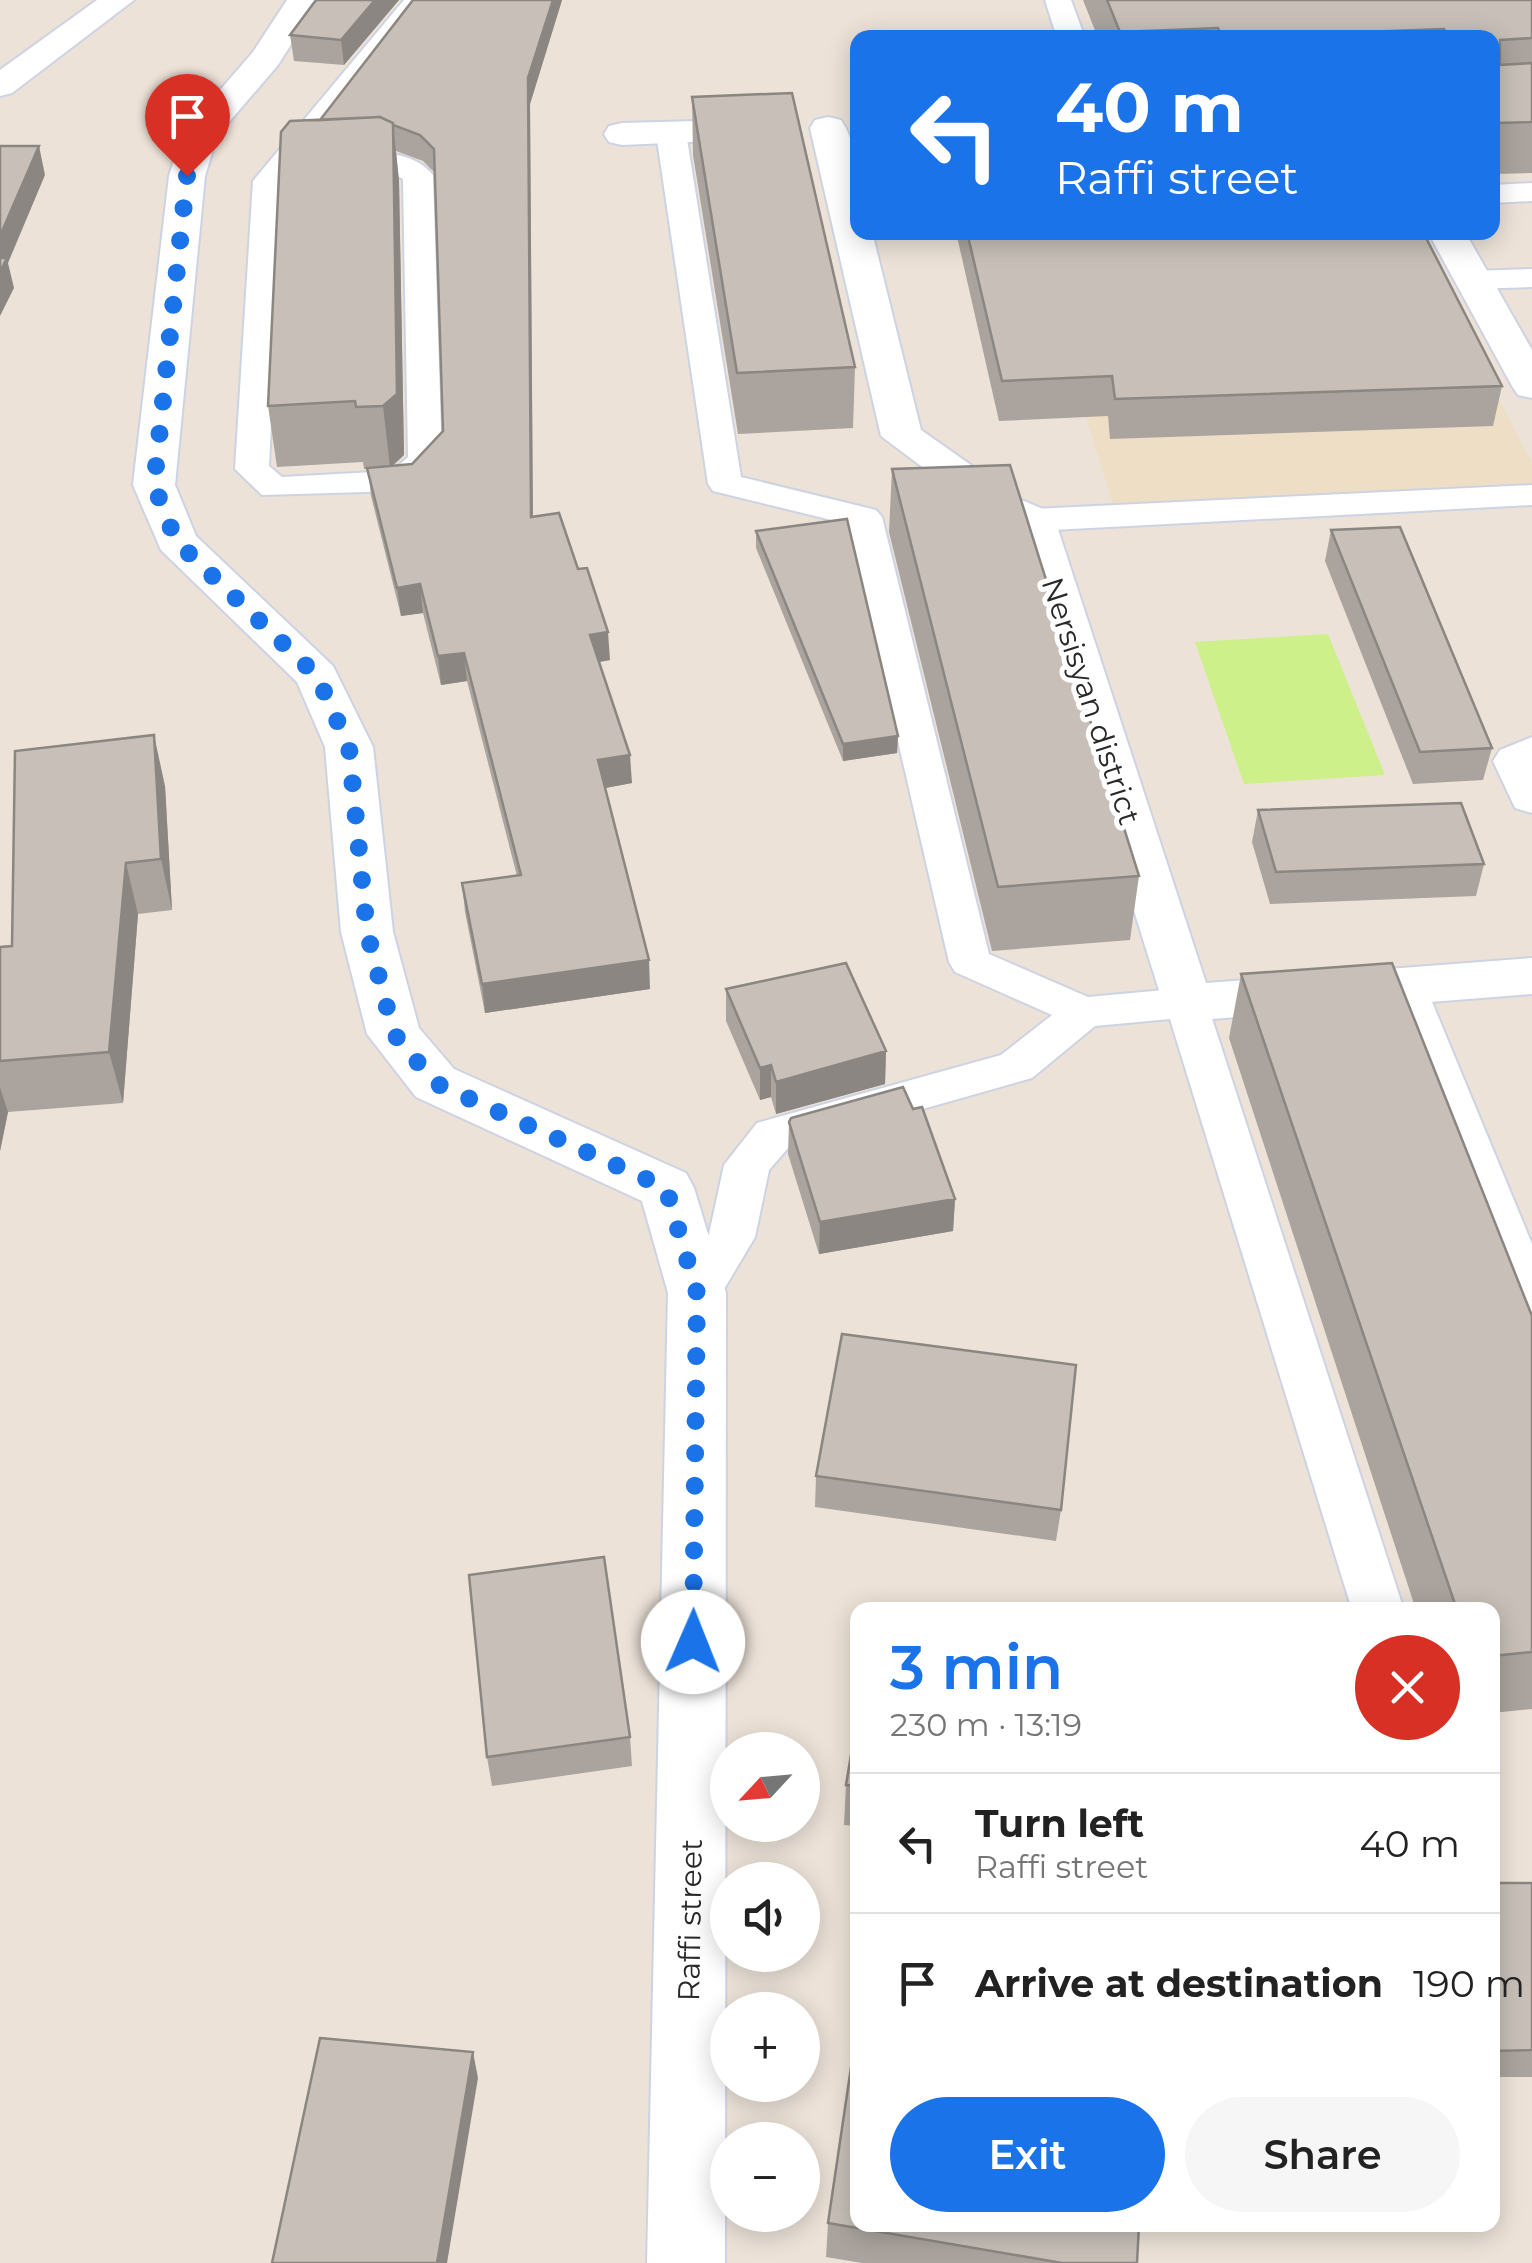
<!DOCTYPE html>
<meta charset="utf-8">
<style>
:root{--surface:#fff;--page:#f6f6f6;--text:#222;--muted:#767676;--line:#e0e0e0;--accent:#1a73e8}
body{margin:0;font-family:Montserrat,sans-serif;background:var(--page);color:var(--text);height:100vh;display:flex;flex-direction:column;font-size:38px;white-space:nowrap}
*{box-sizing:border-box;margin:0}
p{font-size:32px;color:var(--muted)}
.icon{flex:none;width:55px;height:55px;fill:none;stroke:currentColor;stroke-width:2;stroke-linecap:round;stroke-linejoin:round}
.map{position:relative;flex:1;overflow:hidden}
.details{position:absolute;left:850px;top:1602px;width:650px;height:630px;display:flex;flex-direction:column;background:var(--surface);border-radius:20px;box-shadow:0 5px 25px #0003}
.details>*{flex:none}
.guide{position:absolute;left:850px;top:30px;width:650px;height:210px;border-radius:20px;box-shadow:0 5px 25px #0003;background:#1a73e8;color:#fff;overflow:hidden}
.needle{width:65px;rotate:244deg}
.controls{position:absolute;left:710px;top:1732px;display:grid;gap:20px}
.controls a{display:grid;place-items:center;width:110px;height:110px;border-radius:50%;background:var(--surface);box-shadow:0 5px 25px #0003;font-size:50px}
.pin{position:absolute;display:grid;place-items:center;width:85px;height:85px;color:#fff;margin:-102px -42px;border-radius:50% 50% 50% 0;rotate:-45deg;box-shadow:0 0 10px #0007}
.pin .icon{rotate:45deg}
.me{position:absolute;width:110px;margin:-55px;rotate:1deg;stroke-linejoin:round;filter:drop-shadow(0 0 8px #0008)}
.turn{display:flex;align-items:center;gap:35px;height:210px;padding:0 40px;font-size:45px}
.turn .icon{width:130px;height:130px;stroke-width:2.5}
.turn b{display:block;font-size:70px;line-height:85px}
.round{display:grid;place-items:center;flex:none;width:105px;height:105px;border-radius:52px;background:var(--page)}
.headline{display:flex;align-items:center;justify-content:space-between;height:170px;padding:0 40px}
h1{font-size:60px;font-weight:600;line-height:75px;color:var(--accent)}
.primary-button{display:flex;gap:20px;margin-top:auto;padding:20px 40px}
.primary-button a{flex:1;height:115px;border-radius:60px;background:var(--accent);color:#fff;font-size:40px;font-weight:600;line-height:115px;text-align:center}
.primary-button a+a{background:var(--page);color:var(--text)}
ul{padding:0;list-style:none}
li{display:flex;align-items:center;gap:30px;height:140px;padding:0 40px;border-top:2px solid var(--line)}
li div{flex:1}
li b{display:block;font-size:38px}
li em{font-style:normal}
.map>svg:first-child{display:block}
.education{fill:#efdec6}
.pitch{fill:#cdf08a}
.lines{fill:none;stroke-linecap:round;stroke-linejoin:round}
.lane-casing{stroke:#cdd3e3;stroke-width:4}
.street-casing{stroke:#cdd3e3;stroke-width:4}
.lane{fill:#fff;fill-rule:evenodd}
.street{fill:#fff;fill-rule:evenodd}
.wall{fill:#aba49e;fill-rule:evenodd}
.shaded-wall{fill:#8b8681}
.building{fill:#c7bfb8;stroke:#8b8681;stroke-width:2.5}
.route{stroke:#1a73e8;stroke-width:18;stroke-dasharray:0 32.4}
.labels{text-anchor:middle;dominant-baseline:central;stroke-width:10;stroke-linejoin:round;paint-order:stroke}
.street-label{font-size:30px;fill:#282828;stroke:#fff}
</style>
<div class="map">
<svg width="1532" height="2263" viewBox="0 0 1532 2263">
<rect width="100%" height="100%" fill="#ece2d8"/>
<path class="education" d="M 1029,233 L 1414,233 L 1532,463 L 1532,485 L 1113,504 Z"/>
<path class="pitch" d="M 1328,634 L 1385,775 L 1244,784 L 1195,642 Z"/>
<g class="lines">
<defs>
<path id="lane" d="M 404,0 L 431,0 L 283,182 L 269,466 L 282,477 L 392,471 L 408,457 L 403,179 L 387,171 L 330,170 L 325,164 L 330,158 C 361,150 411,147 433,175 L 442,459 L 414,488 L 402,491 L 262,495 L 235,469 L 253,181 Z
M 1045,0 L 1071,0 L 1085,38 L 1057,38 Z
M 671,124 L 686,133 L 741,477 L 876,510 L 882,517 L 989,954 L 1088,997 L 1186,988 L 1201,992 L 1207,1003 L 1404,1610 L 1352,1610 L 1170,1019 L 1095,1026 L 1032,1078 L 789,1147 L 769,1170 L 755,1237 L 714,1306 L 697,1311 L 680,1306 L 673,1293 L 709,1234 L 724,1165 L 757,1123 L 1001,1055 L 1052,1015 L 955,972 L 949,962 L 848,524 L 713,491 L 708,484 L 656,133 Z
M 1532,183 L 1532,201 L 1492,203 L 1492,185 Z
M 1532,269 L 1532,287 L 1472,289 L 1456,280 L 1472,271 Z
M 1532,485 L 1532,505 L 1033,531 L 1021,527 L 1015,520 L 1021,513 L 1033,509 Z
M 1404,970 L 1419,975 L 1425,985 L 1532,1244 L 1532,1321 L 1515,1315 L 1508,1302 L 1383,985 L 1389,975 Z"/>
<path id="street" d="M 97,0 L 134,0 L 12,93 L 0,96 L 0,70 Z
M 287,0 L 319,0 L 278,65 L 217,136 L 205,176 L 175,485 L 196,536 L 333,666 L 373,747 L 393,932 L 419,1028 L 454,1069 L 686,1173 L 694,1188 L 726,1293 L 725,2263 L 647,2263 L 668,1293 L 642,1201 L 416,1097 L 367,1034 L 341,932 L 325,747 L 297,682 L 161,550 L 133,485 L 169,176 L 182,134 L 253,52 Z
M 828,117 L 841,120 C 862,151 858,197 858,232 L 872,232 L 921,430 L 1019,499 L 1048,511 L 1055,520 L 1206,983 L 1532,958 L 1532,994 L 1186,1021 L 1167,1016 L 1014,527 L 989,517 L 881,436 L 810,128 L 815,120 Z
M 770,119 L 783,122 L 788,130 L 783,138 L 622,145 L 609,142 L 604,134 L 609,126 L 622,123 Z
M 1428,232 L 1465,232 L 1532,350 L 1532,398 L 1518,395 L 1512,386 Z
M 1532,737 L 1532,813 L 1515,808 L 1493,761 L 1500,750 Z"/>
</defs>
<use href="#lane" class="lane-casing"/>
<use href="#street" class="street-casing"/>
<use href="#lane" class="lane"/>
<use href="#street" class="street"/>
</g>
<path class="wall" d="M 316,0 L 399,0 L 344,65 L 294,61 L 290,35 Z
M 413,0 L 562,0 L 530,104 L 533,516 L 610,660 L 600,662 L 632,783 L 605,788 L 650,989 L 485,1013 L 465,912 L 462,883 L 517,876 L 467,681 L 441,685 L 423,613 L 401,616 L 371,496 L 368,469 L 364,469 L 363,462 L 277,467 L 268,406 L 320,120 ZM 396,151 L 423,161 L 435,173 L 443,431 L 412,464 L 393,466 L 404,455 L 399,181 Z
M 1083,0 L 1532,0 L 1532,173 L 1492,174 L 1492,38 L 1098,38 Z
M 692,97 L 855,367 L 853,428 L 738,434 L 693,155 Z
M 956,232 L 1423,232 L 1502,386 L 1493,426 L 1110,439 L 1108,416 L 999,421 Z
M 892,469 L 1139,876 L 1130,940 L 992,951 L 889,532 Z
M 1331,530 L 1492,748 L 1483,780 L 1413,784 L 1325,561 Z
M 756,531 L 898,736 L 897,753 L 843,761 L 756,548 Z
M 165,786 L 172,910 L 138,914 L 123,1103 L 8,1112 L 0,1151 L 0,947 L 12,946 Z
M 1258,810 L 1484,864 L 1476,896 L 1270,904 L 1252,842 Z
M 1241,974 L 1532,1316 L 1532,1709 L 1492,1713 L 1492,1610 L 1416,1610 L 1229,1038 Z
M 726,989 L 886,1051 L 885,1084 L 776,1114 L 771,1097 L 760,1100 L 726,1021 Z
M 789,1122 L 955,1199 L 953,1231 L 819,1254 L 788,1154 Z
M 816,1476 L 1061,1510 L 1056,1541 L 815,1507 Z
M 858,1713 L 858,1826 L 844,1825 L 846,1785 Z
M 630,1737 L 632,1766 L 492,1786 L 487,1757 Z
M 1492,1883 L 1532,1883 L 1532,2077 L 1492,2077 Z
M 828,2223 L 1137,2263 L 862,2263 L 826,2257 Z"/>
<path class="shaded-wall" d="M 375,0 L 399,0 L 344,65 L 341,40 Z
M 553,0 L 562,0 L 530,104 L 533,545 L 531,517 L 528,78 Z
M 393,123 L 399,181 L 404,455 L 390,467 L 383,406 Z
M 39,146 L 45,175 L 8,263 L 14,288 L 0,316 L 0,236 Z
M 420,584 L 423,613 L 401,616 L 397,588 Z
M 608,632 L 610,660 L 592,663 L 590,635 Z
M 464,653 L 467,681 L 441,685 L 438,656 Z
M 154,735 L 165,786 L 172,910 L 161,859 Z
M 898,736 L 897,753 L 843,761 L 843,744 Z
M 630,755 L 632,783 L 600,789 L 598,760 Z
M 126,863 L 138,914 L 123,1103 L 109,1052 Z
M 649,960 L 650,989 L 485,1013 L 482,984 Z
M 886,1051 L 885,1084 L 776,1114 L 776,1082 Z
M 771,1065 L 771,1097 L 760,1100 L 760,1068 Z
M 0,1087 L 8,1112 L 0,1151 Z
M 955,1199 L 953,1231 L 819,1254 L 820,1222 Z
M 473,2052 L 478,2078 L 447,2263 L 437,2263 Z"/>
<path class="building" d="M 316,0 L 375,0 L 341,40 L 290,35 Z
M 413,0 L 553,0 L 528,78 L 531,517 L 559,513 L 578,569 L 587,568 L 608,632 L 590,635 L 630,755 L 598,760 L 649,960 L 482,984 L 462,883 L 521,875 L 464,653 L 438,656 L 420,584 L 397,588 L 367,468 L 412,464 L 443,431 L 434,149 L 420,135 L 393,125 L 393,123 L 380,117 L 320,120 Z
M 1107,0 L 1532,0 L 1532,38 L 1500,40 L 1500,65 L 1532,63 L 1532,122 L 1496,123 L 1492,117 L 1492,38 L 1449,38 L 1444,29 L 1222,37 L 1218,28 L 1120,32 Z
M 792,93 L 855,367 L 737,373 L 692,97 Z
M 380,117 L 393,123 L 397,394 L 383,406 L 356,407 L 355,401 L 268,406 L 281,132 L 290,121 Z
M 0,146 L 39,146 L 0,236 Z
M 967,232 L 1423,232 L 1502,386 L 1115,399 L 1112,376 L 1002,381 Z
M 0,258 L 7,258 L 0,272 Z
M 1010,465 L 1139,876 L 998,887 L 892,469 Z
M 847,519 L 898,736 L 843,744 L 756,531 Z
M 1400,527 L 1492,748 L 1420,752 L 1331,530 Z
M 154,735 L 161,859 L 126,863 L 109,1052 L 0,1061 L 0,947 L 12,946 L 15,751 Z
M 1461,803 L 1484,864 L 1276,872 L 1258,810 Z
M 846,963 L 886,1051 L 776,1082 L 771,1065 L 760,1068 L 726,989 Z
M 1392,963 L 1532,1316 L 1532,1652 L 1492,1656 L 1492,1610 L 1457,1610 L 1241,974 Z
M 903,1087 L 913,1109 L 922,1107 L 955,1199 L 820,1222 L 789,1122 L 791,1118 Z
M 842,1334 L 1076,1365 L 1061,1510 L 816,1476 Z
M 604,1557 L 630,1737 L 487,1757 L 469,1575 Z
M 858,1713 L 858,1786 L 846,1785 Z
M 1492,1883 L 1532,1883 L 1532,2050 L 1492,2051 Z
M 858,2020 L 858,2225 L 1139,2225 L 1137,2263 L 1062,2263 L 828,2223 Z
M 320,2038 L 473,2052 L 437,2263 L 272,2263 Z"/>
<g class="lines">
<path class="route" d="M 187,176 L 154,485 L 176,541 L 317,676 L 349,747 L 367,932 L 394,1034 L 435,1083 L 666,1188 L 697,1293 L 693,1642"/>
</g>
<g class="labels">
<g class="street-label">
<text transform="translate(1091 701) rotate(72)">Nersisyan district</text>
<text transform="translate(690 1920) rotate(-89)">Raffi street</text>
</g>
</g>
</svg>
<div class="controls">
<a><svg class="needle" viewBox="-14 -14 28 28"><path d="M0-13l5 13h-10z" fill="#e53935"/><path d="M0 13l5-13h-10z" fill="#767676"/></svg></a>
<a><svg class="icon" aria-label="sound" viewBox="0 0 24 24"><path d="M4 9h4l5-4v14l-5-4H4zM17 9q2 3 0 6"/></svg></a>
<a>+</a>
<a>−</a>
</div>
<div class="pin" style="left:187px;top:176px;background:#d93025"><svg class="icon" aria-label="arrive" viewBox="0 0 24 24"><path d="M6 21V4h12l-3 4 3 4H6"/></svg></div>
<svg class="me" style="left:693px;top:1642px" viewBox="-20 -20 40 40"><circle r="19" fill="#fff"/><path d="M0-13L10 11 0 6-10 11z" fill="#1a73e8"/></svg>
<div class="guide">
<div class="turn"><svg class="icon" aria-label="left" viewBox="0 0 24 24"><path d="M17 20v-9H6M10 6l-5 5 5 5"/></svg><div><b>40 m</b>Raffi street</div></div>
</div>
<section class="details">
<div class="headline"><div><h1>3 min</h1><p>230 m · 13:19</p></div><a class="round" style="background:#d93025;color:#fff"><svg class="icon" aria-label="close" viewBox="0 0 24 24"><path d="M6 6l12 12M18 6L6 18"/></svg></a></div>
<ul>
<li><svg class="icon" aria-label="left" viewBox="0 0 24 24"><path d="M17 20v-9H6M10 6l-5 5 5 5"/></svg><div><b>Turn left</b><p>Raffi street</p></div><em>40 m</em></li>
<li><svg class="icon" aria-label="arrive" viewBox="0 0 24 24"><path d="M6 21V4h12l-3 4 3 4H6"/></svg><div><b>Arrive at destination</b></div><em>190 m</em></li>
</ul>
<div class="primary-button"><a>Exit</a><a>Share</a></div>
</section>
</div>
